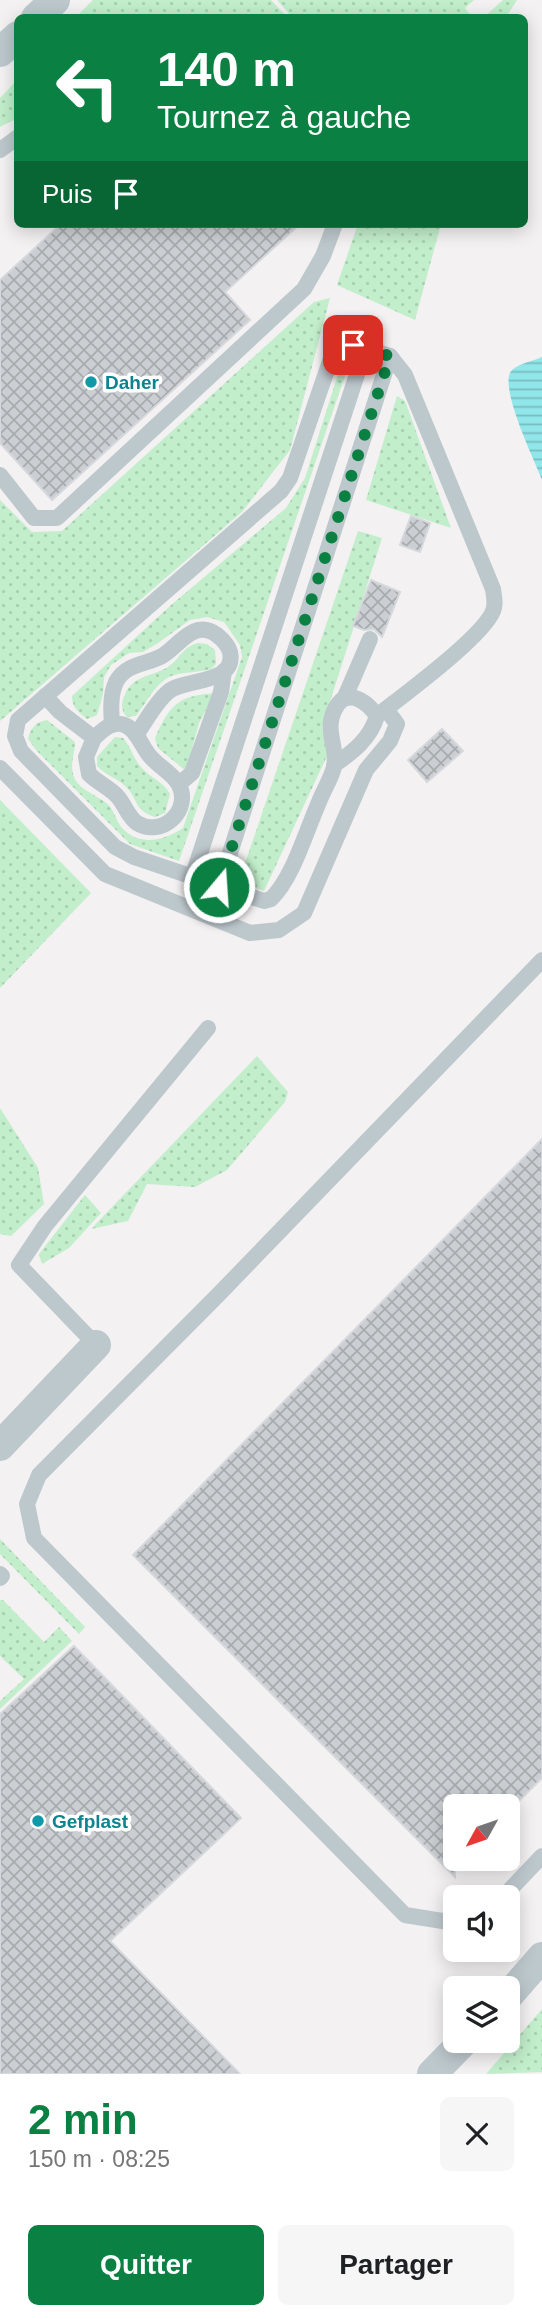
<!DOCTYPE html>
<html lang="fr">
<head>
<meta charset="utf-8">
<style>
	body { margin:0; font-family:Helvetica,sans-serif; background:#f6f6f6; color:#202124; height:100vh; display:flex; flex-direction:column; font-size:26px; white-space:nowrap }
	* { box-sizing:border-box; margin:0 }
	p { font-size:23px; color:#757577 }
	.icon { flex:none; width:38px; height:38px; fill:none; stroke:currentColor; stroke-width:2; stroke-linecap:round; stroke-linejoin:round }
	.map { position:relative; height:2074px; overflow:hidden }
	.side { display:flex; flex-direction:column; background:#fff; flex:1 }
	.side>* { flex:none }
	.top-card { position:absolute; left:14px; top:14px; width:514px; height:214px; border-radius:10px; box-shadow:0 4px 18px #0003; background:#0b8043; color:#fff; overflow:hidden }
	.needle { width:46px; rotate:230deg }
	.buttons { position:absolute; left:443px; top:1794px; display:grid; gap:14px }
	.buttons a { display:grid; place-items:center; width:77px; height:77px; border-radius:10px; background:#fff; box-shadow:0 4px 18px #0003; font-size:35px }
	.pin { position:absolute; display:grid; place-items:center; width:60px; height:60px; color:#fff; margin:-30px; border-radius:14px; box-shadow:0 4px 10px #0006 }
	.me { position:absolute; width:77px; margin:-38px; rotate:18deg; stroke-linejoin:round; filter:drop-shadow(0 0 5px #0008) }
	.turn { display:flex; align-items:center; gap:24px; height:147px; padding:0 28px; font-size:32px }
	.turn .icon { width:91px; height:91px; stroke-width:2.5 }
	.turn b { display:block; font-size:49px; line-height:60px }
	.then { display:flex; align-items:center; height:66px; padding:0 28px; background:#0003; gap:14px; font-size:26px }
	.round { display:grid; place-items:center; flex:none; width:74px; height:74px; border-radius:10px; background:#f6f6f6 }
	.head { display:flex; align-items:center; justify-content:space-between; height:119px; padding:0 28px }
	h1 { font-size:42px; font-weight:600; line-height:52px; color:#0b8043 }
	.button { display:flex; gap:14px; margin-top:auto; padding:14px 28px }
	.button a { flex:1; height:80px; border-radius:10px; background:#0b8043; color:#fff; font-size:28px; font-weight:600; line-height:80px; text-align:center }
	.button a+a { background:#f6f6f6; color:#202124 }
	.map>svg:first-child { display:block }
	.grass { fill:url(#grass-dots) }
	.water { fill:url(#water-rules) }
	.building { fill:url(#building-cross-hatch); stroke:#d5d8dc; stroke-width:2 }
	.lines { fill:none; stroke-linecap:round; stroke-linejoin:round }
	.lane { stroke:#bdc8cd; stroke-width:16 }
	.street { stroke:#bdc8cd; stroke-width:30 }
	.route { stroke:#0b8043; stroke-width:12; stroke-dasharray:0 21.6 }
	.culture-dot { fill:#0f9aa8; stroke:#fff; stroke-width:2.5 }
	.labels { text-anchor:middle; stroke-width:7; stroke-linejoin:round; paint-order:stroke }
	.culture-label { font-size:19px; font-weight:bold; fill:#0d838f; stroke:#fff; text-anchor:start }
</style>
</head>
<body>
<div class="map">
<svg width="542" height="2074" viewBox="0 0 542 2074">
	<defs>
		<pattern id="grass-dots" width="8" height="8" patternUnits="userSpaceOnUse" patternTransform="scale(1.75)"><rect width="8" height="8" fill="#c2eecb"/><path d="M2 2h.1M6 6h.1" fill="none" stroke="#a8ceb1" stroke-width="1.8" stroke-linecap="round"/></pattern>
		<pattern id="water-rules" width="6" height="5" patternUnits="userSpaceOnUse" patternTransform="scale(1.75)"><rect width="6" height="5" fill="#91e6e9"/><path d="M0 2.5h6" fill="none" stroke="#78bdc0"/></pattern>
		<pattern id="building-cross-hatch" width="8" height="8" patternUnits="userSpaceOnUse" patternTransform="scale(1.75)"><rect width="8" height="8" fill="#cbcfd3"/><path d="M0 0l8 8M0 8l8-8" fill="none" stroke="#a7abae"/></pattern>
	</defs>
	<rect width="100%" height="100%" fill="#f3f1f1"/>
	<g class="grass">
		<path d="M93,0H271L287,17L185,16L76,17Z"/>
		<path d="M277,0H474L465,8L472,17L293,18Z"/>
		<path d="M503,0H517L506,17H484Z"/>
		<path d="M17,80V118L0,127V98Z"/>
		<path d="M358,224H441L415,320L337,285Z"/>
		<path d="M330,298L290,450L242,512L0,721V500L32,532L62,531L314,302Z"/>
		<path d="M341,365L348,367L179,861L130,844L36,750L28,739C31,728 35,722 47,720L75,742C75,753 70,762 73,774C76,788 94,794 105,802C115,809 115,821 123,829C141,847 165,840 183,828L242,657L240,645L224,622L207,617L190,620L158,643L143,652L129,653L111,665L104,677L103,694L97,715L87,719C78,712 72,707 72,696L170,606L286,508L305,478Z"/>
		<path d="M397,396L405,401L451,528L366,500Z"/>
		<path d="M358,531L382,538L322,727L327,756L264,891L239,881Z"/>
		<path d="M198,643L207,644L215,650L216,664L211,669C200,672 189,672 178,674C157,678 148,701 136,716L127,717C121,710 121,705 124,697C131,675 152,677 168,667C181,658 181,648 198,643Z"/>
		<path d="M215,693L199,723L186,771L158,748L155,738C170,705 177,696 215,693Z"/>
		<path d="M115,737L123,738C131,747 133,758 141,767C150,778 163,781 170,794L165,813L155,817C133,810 139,799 125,786C117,778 105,775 97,766V757Z"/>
		<path d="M0,800L91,893L0,988Z"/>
		<path d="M257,1056L288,1092L285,1102L227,1170L195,1187L147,1184L128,1221L91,1229Z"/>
		<path d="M0,1108L38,1168L44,1204L11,1236L0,1234Z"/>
		<path d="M85,1195L101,1213L69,1248L42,1264L39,1254Z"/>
		<path d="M0,1539L85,1627L79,1634L0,1554Z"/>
		<path d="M0,1600H3L44,1642L59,1627L72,1641L0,1709V1701L24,1679L0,1656Z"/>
		<path d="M542,2009V2072L486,2074Z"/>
	</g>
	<path class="water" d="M542,357V480C535,461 497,384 512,370C518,364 533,361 542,357Z"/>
	<g class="building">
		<path d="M61,224H300L225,292L250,320L52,500L0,443V280Z"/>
		<path d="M411,516L430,523L420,552L400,545Z"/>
		<path d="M371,580L400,592L382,637L374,629L364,630L353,626Z"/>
		<path d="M442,729L463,751L427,782L408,760Z"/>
		<path d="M542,1139V1778L514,1806H455V1877L133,1555Z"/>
		<path d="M74,1646L241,1818L110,1941L240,2074H0V1714Z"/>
	</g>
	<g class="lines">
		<g class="lane">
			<path d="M0,150L18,137"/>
			<path d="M0,475L34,518H57L304,289L323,256L335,224"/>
			<path d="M45,696L60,712L94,738L86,757L89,774C98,783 110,788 118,797C125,805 128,817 137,823C159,837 188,815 181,790C177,775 158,767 149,755C141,745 135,726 121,724C110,722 102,731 94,738"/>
			<path d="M345,697L370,639"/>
			<path d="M112,725C111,710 110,695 116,682C126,663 146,665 162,656C179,646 194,618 217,635C222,639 228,645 230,652C237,685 184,678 168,692C155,703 146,721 136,735"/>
			<path d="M334,765C353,752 370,739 377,716C402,696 483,637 493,611C496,604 494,597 493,589L405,375L390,356L353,345L339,351L330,361L290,478L281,491L18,720L15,736L21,751L115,847L134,857L264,901L271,899C293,878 306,831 319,802C323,791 331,779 334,767C339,746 321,729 338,704C350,688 369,704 377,716"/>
			<path d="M0,768L105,874L250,933L279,930L304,913L366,770L390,741L397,724L386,709"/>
			<path d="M179,784L192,773L221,692L224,671"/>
			<path d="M192,878L366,347"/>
			<path d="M219,887L390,356"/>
			<path d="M96,1345L19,1265L45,1226L208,1028"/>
			<path d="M0,1574L2,1576L0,1578"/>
			<path d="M503,1897L542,1856"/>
			<path d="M455,1923L405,1915L34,1538L27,1504L39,1475L218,1295L542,960"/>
		</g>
		<g class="street">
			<path d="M36,18L55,0"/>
			<path d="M0,52L18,36"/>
			<path d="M0,1446L96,1345"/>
			<path d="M508,1996L542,1957"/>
			<path d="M432,2074L465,2040"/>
		</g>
	</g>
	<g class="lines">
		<path class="route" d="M219,887L390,356L353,345"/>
	</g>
	<g class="culture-dot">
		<circle cx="91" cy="382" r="7"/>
		<circle cx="38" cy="1821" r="7"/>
	</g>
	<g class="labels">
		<g class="culture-label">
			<text x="105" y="389">Daher</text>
			<text x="52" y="1828">Gefplast</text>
		</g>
	</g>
</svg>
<div class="buttons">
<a><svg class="needle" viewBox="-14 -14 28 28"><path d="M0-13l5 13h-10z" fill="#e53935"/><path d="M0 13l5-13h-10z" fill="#757577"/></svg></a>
<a><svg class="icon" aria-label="sound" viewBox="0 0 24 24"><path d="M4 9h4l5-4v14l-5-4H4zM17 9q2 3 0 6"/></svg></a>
<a><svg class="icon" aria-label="layers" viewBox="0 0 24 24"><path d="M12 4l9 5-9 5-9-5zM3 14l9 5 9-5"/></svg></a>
</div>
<div class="pin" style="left:353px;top:345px;background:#d93025"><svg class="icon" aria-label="arrive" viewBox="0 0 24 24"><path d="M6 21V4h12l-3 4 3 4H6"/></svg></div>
<svg class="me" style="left:219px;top:887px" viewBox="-20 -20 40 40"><circle r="17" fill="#0b8043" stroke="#fff" stroke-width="3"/><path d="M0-11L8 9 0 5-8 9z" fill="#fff"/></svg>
<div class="top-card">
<div class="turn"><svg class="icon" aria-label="left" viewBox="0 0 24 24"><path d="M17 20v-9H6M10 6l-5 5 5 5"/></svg><div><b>140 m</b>Tournez à gauche</div></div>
<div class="then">Puis<svg class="icon" aria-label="arrive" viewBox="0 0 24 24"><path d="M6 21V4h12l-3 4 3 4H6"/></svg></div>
</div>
</div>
<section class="side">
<div class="head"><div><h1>2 min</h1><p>150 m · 08:25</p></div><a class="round"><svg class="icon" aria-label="close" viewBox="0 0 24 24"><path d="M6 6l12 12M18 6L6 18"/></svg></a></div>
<div class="button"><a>Quitter</a><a>Partager</a></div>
</section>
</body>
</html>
